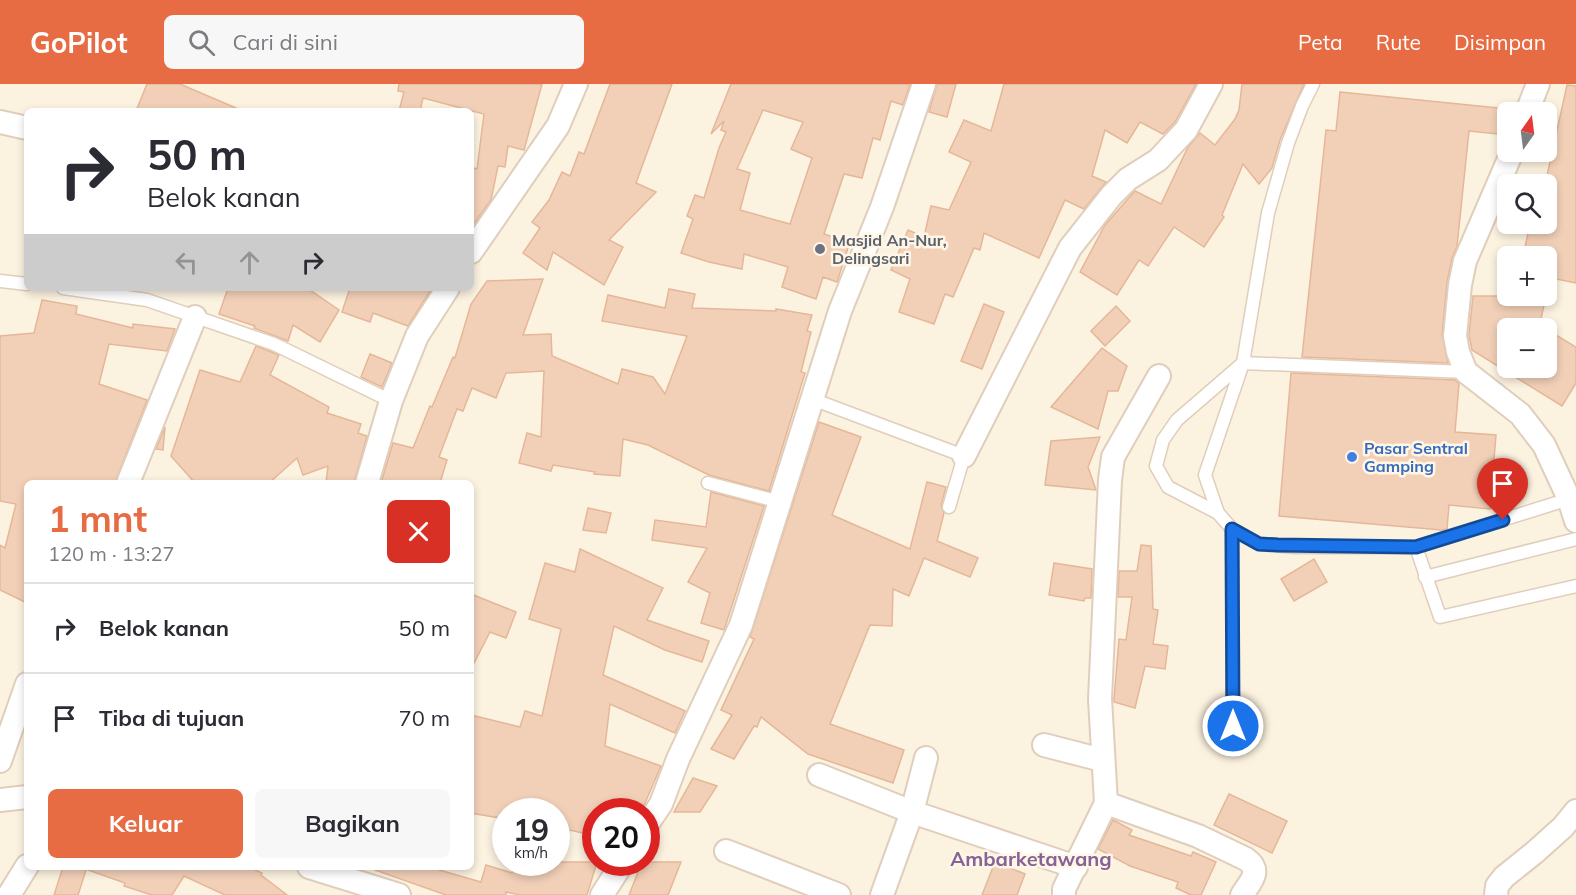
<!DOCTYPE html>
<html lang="id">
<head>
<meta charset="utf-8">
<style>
	body { margin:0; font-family:Mulish,sans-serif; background:#f7f7f7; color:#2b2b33; height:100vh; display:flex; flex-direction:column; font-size:22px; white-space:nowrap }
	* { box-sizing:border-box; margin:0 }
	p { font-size:20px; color:#7c7c81 }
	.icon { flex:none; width:33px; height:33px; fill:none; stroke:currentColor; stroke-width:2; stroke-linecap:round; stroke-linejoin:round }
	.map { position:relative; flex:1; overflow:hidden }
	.details { position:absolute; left:24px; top:396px; width:450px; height:390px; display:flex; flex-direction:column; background:#fff; border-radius:9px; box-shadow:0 3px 9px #0003 }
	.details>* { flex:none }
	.hud { position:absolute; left:24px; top:24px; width:450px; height:183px; border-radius:9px; box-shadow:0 3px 9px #0003; background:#fff; color:#2b2b33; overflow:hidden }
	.needle { width:39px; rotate:14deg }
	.tools { position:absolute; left:1497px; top:18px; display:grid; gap:12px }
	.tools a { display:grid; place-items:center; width:60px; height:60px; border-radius:9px; background:#fff; box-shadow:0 3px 9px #0003; font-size:30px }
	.speed { position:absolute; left:492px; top:714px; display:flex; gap:12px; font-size:30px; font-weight:700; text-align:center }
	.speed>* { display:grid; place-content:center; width:78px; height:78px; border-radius:50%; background:#fff; box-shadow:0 3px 9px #0003; line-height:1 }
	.speed small { font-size:15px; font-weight:400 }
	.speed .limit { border:9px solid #d22; background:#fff; color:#111 }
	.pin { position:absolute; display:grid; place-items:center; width:51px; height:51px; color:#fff; margin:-62px -26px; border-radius:50% 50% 50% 0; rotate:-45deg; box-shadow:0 0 6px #0007 }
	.pin .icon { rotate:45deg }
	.me { position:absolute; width:66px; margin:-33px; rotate:0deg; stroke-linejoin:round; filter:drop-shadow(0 0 4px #0008) }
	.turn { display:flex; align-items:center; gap:21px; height:126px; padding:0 24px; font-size:27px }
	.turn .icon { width:78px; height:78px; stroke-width:2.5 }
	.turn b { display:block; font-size:42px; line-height:51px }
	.lanes { display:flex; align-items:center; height:57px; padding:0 24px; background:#0003; justify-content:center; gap:30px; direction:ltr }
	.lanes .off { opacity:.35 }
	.round { display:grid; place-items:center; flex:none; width:63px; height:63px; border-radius:9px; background:#f7f7f7 }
	.head { display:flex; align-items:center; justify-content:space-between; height:102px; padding:0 24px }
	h1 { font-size:36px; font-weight:700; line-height:45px; color:#e86c43 }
	.button { display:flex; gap:12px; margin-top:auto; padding:12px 24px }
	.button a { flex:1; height:69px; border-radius:9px; background:#e86c43; color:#fff; font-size:24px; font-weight:700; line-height:69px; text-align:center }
	.button a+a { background:#f7f7f7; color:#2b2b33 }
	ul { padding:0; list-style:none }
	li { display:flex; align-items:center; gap:18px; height:90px; padding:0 24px; border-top:2px solid #e1e1e2 }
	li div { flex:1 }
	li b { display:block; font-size:22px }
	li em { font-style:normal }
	header { display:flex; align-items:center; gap:36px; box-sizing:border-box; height:84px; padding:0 30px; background:#e86c43; color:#fff }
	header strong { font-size:28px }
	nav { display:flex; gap:33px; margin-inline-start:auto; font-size:21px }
	.search { width:420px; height:54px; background:#f7f7f7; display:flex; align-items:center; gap:15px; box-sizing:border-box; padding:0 21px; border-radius:9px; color:#7c7c81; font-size:22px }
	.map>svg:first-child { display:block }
	.building { fill:#f2d0b8; stroke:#e5b798; stroke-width:1.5; fill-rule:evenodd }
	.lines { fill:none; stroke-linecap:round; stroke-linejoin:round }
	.lane-casing { stroke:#e0cebc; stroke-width:15 }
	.street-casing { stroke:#e0cebc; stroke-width:26 }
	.lane { stroke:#fff; stroke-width:12 }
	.street { stroke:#fff; stroke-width:22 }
	.route-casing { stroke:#114b97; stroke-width:15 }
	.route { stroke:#1a73e8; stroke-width:10 }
	.worship-dot { fill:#6b7280; stroke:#fff6e6; stroke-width:2 }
	.shop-dot { fill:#3f7fe0; stroke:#fff6e6; stroke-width:2 }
	.labels { text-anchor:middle; stroke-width:5; stroke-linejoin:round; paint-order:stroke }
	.worship-label { font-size:16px; font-weight:bold; fill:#5b616d; stroke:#fff6e6; text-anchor:start }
	.shop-label { font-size:16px; font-weight:bold; fill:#366cbe; stroke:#fff6e6; text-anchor:start }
	.quarter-label { font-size:20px; font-weight:bold; fill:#866397; stroke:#fff6e6 }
</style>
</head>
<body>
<header>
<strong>GoPilot</strong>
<div class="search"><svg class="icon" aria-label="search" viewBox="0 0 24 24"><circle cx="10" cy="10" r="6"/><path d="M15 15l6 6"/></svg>Cari di sini</div>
<nav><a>Peta</a><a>Rute</a><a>Disimpan</a></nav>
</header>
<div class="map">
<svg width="1576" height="811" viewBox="0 0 1576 811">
	<rect width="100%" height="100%" fill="#fcf2e0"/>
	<g class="building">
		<path d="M147,0H180L243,27H136Z"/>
		<path d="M399,0H542L524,66L508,62L505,83L498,82L491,116L472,142L471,83L477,85L484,30L423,14L420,27H399L404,8L398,7Z"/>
		<path d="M610,0H672L636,99L656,108L609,156L623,163L604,201L553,168L547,186L523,169L540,144L532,138L549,116L562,88L570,92L579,68L584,70Z"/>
		<path d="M731,0H910L903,21L891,17L880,56L873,54L862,94L844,90L824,150L850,158L837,198L823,193L816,215L782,203L788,183L744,170L742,185L709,178L681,169L693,135L687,132L695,111L704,114L719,64L726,48L721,46L724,37L711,50ZM763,26L803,38L791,65L812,74L790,140L740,126L750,89L737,85Z"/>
		<path d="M937,0H956L947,33L929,28Z"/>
		<path d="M1004,0H1196L1175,38L1163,50L1140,38L1127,59L1105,46L1092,92L1106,98L1084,125L1065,116L1039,174L984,149L980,166L974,164L953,213L945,210L934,240L899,228L910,195L891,186L908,146L924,153L931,122L949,126L971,78L949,68L964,36L991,47Z"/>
		<path d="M1242,0H1304L1280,56L1272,84L1259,100L1243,80L1222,131L1224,133L1204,163L1174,143L1148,182L1139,176L1117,211L1080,188L1105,141L1135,107L1161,120L1188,63L1200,49L1215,61L1235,35L1239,26Z"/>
		<path d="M1567,1L1576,2V199L1546,193V172H1523L1530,140H1546V96Z"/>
		<path d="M1340,8L1508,25V51L1469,47L1457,162L1452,174L1447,198L1442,251L1448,279L1302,273L1326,46L1336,47Z"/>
		<path d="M543,195L523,251L551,250L552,272L618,300L622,285L653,293L665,310L687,252L602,237L608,211L665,224L669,205L695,210L692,224L776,227V225L812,231L807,247L811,248L801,288L805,289L769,407L709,391L648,361L623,355L620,392L594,390L595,388L553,381L551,387L519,379L527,349L541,353L544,287L506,289L496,314L472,304L463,327L457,325L439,373L447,376L440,399H381L393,359L413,364L430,322L432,323L453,273L455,274L471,220L487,197Z"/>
		<path d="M228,204H307L339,226L320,258L293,241L288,257L254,244L255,242L219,230Z"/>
		<path d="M350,204H432L408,242L373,229L370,238L342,228Z"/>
		<path d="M1473,212H1546L1539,244H1508V284H1546V245L1576,263V299L1562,322L1472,266L1469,251Z"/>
		<path d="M42,216L77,222L76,230L133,244V240L175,245L167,267L109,260L99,300L147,316L115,399H27V519L0,506V461L5,464L16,420L0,417V252L34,249Z"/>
		<path d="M984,220L1004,228L982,285L961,277Z"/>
		<path d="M1116,222L1130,237L1105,262L1091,247Z"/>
		<path d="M256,262L279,271L270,291L329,323L327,329L361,340L358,349L367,352L354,399H326L328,382L303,391L297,374L269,399H195L171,372L200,286L240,298Z"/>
		<path d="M1102,264L1127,282L1118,307H1108L1098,345L1051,323Z"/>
		<path d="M370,270L392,279L382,303L361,293Z"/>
		<path d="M1291,289L1455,296L1459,300L1455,348L1496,351L1490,425L1449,421L1447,445L1442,446L1279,432Z"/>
		<path d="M819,338L861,353L832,431L910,465L927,398L946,403L941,421L944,429L937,457L978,474L970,493L924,474L909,512L893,505L892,542L870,541L830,640L904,666L893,699L808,670L761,633L757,643L754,642L734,675L711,665L732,631L721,626L754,555L750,553Z"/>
		<path d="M165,343L163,366L156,365Z"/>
		<path d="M1100,353L1088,383L1096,406L1045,401L1051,357Z"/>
		<path d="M711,408L764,422L724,546L701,539L710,509L688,498L707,464L652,456L655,436L706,443Z"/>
		<path d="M588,424L611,429L606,449L583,446Z"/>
		<path d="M1141,461L1151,462L1153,525L1158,526L1153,560L1168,562L1165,585L1145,582L1135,624L1114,618V615L1119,555L1126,556L1132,513H1118L1119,487H1137Z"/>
		<path d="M580,465L663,504L647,536L709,557L702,578L665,566L614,542L603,591L685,627L675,649L610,620L605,662L661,682L645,719L640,728H596V752L556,743V728H506V735L471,729V631L520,643L525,627L542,632L561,545L529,535L545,479L575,488Z"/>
		<path d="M1314,475L1327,498L1294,517L1281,495Z"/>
		<path d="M1054,479L1092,485L1091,514H1085L1084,517L1049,511Z"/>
		<path d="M471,510L516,528L506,554L490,548L471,585Z"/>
		<path d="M693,694L717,702L700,728H674Z"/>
		<path d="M1229,710L1287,737L1272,769L1214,741Z"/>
		<path d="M1113,736L1132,746L1129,751L1191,772L1193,768L1216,778L1201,811H1191L1176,804L1178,798L1130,782L1098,765Z"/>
		<path d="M514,778H597L587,811H520L506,808V811H446L375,786V783H429L481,798L486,781L512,789Z"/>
		<path d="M642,778H681L668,811H629Z"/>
		<path d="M995,778L1025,790L1017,811H982Z"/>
		<path d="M63,783H87L78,811H54Z"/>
		<path d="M88,783H249L262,789L261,791L287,811H225L184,792L172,811H152L124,802L125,799L88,786Z"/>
	</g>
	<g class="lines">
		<g class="lane-casing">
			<g id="lane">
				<path d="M1313,0L1302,22L1288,59L1268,129L1243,279L1205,391L1218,429L1232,445L1259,460L1296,463H1416L1569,415"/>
				<path d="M0,197L27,200"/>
				<path d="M63,204L147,216L274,260L391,317"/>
				<path d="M812,315L964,372L949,423"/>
				<path d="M708,399L780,418"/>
				<path d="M1218,429L1168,403L1156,382L1163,356L1177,336L1243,279L1466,288"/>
				<path d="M1232,445L1233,664"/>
				<path d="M1416,463L1440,533L1576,502"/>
				<path d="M1425,493L1576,455"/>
			</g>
		</g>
		<g class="street-casing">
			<g id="street">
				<path d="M1527,28L1538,0"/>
				<path d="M0,38L27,44"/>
				<path d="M1512,68L1465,177L1460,201L1455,252L1458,268L1466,288L1520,330L1544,361L1569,415L1576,437"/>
				<path d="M471,168L558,42L576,0"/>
				<path d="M964,372L1070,164L1111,112L1128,95L1158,76L1186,46L1211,0"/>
				<path d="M128,399L195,233"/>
				<path d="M367,399L391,317L417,252L448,204"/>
				<path d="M1044,661L1102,676"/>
				<path d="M0,677L27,600"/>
				<path d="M819,691L912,728L1076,783"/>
				<path d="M0,716L27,713"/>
				<path d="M1106,719L1198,752L1246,775C1263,787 1250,798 1242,811"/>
				<path d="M646,742L661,720L678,675L741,541L840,227L882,123L924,0"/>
				<path d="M726,767L839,811"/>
				<path d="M309,783L399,811"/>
				<path d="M9,811L27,782"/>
				<path d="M602,811L623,778"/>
				<path d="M882,811L912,728L926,674"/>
				<path d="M1064,811V805L1106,719L1100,615L1110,396L1113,373L1159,292"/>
				<path d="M1496,811L1497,802L1504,793L1534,769L1563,743L1576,727"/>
			</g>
		</g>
		<use href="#lane" class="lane"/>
		<use href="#street" class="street"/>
	</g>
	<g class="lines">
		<g class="route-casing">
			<path id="route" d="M1233,642L1232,445L1259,460L1278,461L1416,463L1503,436"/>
		</g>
		<use href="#route" class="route"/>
	</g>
	<circle class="worship-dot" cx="820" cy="165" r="6"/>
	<circle class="shop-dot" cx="1352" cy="373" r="6"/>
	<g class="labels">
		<g class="worship-label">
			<text x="832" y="162">Masjid An-Nur,<tspan x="832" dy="18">Delingsari</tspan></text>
		</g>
		<g class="shop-label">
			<text x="1364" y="370">Pasar Sentral<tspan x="1364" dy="18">Gamping</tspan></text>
		</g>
		<g class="quarter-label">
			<text x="1031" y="782">Ambarketawang</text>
		</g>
	</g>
</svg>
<div class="tools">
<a><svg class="needle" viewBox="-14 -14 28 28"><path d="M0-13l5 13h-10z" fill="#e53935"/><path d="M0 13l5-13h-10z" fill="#7c7c81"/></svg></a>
<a><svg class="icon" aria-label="search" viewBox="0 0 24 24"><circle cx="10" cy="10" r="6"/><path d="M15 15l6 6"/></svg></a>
<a>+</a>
<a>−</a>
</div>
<div class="speed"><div>19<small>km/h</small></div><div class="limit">20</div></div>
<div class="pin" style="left:1503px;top:436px;background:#d93025"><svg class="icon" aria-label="arrive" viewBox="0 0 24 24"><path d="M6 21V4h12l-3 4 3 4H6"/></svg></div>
<svg class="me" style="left:1233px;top:642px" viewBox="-20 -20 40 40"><circle r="17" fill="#1a73e8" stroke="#fff" stroke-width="3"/><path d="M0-11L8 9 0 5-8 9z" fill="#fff"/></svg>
<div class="hud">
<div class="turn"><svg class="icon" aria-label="right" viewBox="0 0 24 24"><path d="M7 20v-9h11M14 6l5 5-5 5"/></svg><div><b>50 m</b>Belok kanan</div></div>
<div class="lanes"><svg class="icon off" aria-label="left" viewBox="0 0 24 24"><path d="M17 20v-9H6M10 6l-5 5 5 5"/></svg><svg class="icon off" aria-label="ahead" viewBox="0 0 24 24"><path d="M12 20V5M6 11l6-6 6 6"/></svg><svg class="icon" aria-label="right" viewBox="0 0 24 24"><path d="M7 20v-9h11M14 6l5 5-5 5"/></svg></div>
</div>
<section class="details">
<div class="head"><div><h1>1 mnt</h1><p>120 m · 13:27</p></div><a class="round" style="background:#d93025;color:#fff"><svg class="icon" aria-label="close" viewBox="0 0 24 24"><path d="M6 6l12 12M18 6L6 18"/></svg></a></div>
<ul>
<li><svg class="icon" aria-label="right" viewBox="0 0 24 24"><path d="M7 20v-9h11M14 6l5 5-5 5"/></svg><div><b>Belok kanan</b></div><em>50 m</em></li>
<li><svg class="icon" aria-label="arrive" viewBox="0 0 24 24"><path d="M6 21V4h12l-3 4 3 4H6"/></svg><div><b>Tiba di tujuan</b></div><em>70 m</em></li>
</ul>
<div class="button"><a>Keluar</a><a>Bagikan</a></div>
</section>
</div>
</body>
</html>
